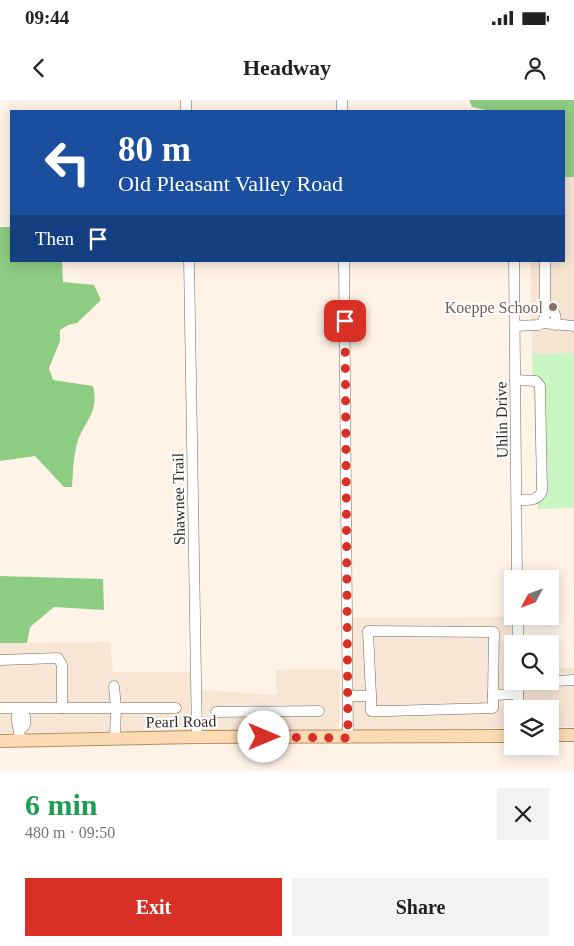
<!DOCTYPE html>
<html lang="en">
<head>
<meta charset="utf-8">
<style>
	body { margin:0; font-family:"Times New Roman",serif; background:#f2f2f2; color:#222; height:100vh; display:flex; flex-direction:column; font-size:19px; white-space:nowrap }
	* { box-sizing:border-box; margin:0 }
	p { font-size:16px; color:#767676 }
	.icon { flex:none; width:28px; height:28px; fill:none; stroke:currentColor; stroke-width:2; stroke-linecap:round; stroke-linejoin:round }
	.map { position:relative; height:671px; overflow:hidden }
	.side { display:flex; flex-direction:column; background:#fff; flex:1 }
	.side>* { flex:none }
	.banner { position:absolute; left:10px; top:10px; width:555px; height:152px; border-radius:0px; box-shadow:0 2px 12px #0003; background:#1a4fa0; color:#fff; overflow:hidden }
	.needle { width:32px; rotate:229deg }
	.tools { position:absolute; left:504px; top:470px; display:grid; gap:10px }
	.tools a { display:grid; place-items:center; width:55px; height:55px; border-radius:0px; background:#fff; box-shadow:0 2px 12px #0003; font-size:25px }
	.pin { position:absolute; display:grid; place-items:center; width:42px; height:42px; color:#fff; margin:-21px; border-radius:10px; box-shadow:0 2px 8px #0006 }
	.me { position:absolute; width:55px; margin:-28px; rotate:90deg; stroke-linejoin:round; filter:drop-shadow(0 0 4px #0008) }
	.turn { display:flex; align-items:center; gap:18px; height:105px; padding:0 25px; font-size:22px }
	.turn .icon { width:65px; height:65px; stroke-width:2.5 }
	.turn b { display:block; font-size:35px; line-height:42px }
	.then { display:flex; align-items:center; height:48px; padding:0 25px; background:#0003; gap:10px; font-size:19px }
	.round { display:grid; place-items:center; flex:none; width:52px; height:52px; border-radius:0px; background:#f2f2f2 }
	.head { display:flex; align-items:center; justify-content:space-between; height:85px; padding:0 25px }
	h1 { font-size:30px; font-weight:700; line-height:38px; color:#1e9e55 }
	.primary-button { display:flex; gap:10px; margin-top:auto; padding:10px 25px }
	.primary-button a { flex:1; height:58px; border-radius:0px; background:#d93025; color:#fff; font-size:20px; font-weight:700; line-height:58px; text-align:center }
	.primary-button a+a { background:#f2f2f2; color:#222 }
	.status { display:flex; justify-content:space-between; align-items:center; height:35px; padding:0 25px; background:#fff; direction:ltr }
	.status svg { height:14px; fill:currentColor }
	header { display:flex; justify-content:space-between; align-items:center; height:65px; padding:0 25px; background:#fff; font-size:22px; font-weight:700 }
	.map>svg:first-child { display:block }
	.built { fill:#f8e6d5 }
	.education { fill:#f6e4d3 }
	.green { fill:#c9f5c1 }
	.forest { fill:#8dcc83 }
	.lines { fill:none; stroke-linecap:round; stroke-linejoin:round }
	.minor-casing { stroke:#736960; stroke-width:11 }
	.major-casing { stroke:#b38e62; stroke-width:14 }
	.minor { stroke:#fff; stroke-width:10 }
	.major { stroke:#fcdbb4; stroke-width:12 }
	.route { stroke:#d93025; stroke-width:9; stroke-dasharray:0 16.2 }
	.education-dot { fill:#8d6e63; stroke:#fff; stroke-width:2 }
	.labels { text-anchor:middle; stroke-width:4; stroke-linejoin:round; paint-order:stroke }
	.education-label { font-size:16px; fill:#785e54; stroke:#fff; text-anchor:end }
	.street-label { font-size:16px; fill:#302b27; stroke:#fff }
</style>
</head>
<body>
<div class="status"><b>09:44</b><svg viewBox="0 0 49 12"><path d="M0 12V9h3v3zM5 12V6h3v6zM10 12V3h3v9zM15 12V0h3v12zM26 1h20v11H26zM47 4h2v5h-2z"/></svg></div>
<header><svg class="icon" aria-label="back" viewBox="0 0 24 24"><path d="M15 5l-7 7 7 7"/></svg>Headway<svg class="icon" aria-label="person" viewBox="0 0 24 24"><circle cx="12" cy="8" r="4"/><path d="M4 21q1-7 8-7t8 7"/></svg></header>
<div class="map">
<svg width="574" height="671" viewBox="0 0 574 671">
	<rect width="100%" height="100%" fill="#fff3e7"/>
	<g class="built">
		<path d="M511,517L512,581H550V567L574,568V627H550V609H512V626L504,629L358,631L353,627L343,518Z"/>
		<path d="M110,542L113,572H193L194,615L189,631L0,633V543Z"/>
		<path d="M341,569L339,627L334,630L206,631L204,629L201,590L277,595L275,570Z"/>
	</g>
	<path class="education" d="M564,77H574V253L532,254L530,161H564Z"/>
	<path class="green" d="M574,253V408L538,409L532,254Z"/>
	<g class="forest">
		<path d="M469,0H574V77H564V11H491L472,7Z"/>
		<path d="M0,127H11V161H65L62,162L63,182L94,185L101,200L77,223L68,225L60,230V241L49,268L53,280L93,286C100,316 81,322 76,348C73,361 73,375 72,387H64L35,356L0,361Z"/>
		<path d="M0,476L103,479L104,510L54,507L30,527L27,543H0Z"/>
	</g>
	<g class="lines">
		<g class="minor-casing">
			<g id="minor">
				<path d="M186,0V11"/>
				<path d="M342,0V11"/>
				<path d="M189,161L197,637"/>
				<path d="M344,161L348,638"/>
				<path d="M514,161L517,479"/>
				<path d="M545,207C555,209 557,216 555,225"/>
				<path d="M543,223L574,226"/>
				<path d="M515,226L538,225L543,223L545,215V161"/>
				<path d="M515,280L536,281L540,286L542,391C538,402 526,400 517,400"/>
				<path d="M518,516V544"/>
				<path d="M0,560L58,558L62,565V608"/>
				<path d="M518,583L574,580"/>
				<path d="M114,586L116,608L115,638"/>
				<path d="M518,587V609"/>
				<path d="M348,596H371L368,531L494,532L493,595L518,594"/>
				<path d="M371,596V611H388L493,608V595"/>
				<path d="M0,608H176"/>
				<path d="M216,612L319,611"/>
				<path d="M263,612L264,637"/>
				<path d="M20,640C20,631 16,625 17,615L21,611L25,616V625L20,630"/>
			</g>
		</g>
		<g class="major-casing">
			<g id="major">
				<path d="M550,635H574"/>
				<path d="M0,641L197,637L512,636"/>
			</g>
		</g>
		<use href="#minor" class="minor"/>
		<use href="#major" class="major"/>
	</g>
	<g class="lines">
		<path class="route" d="M264,637L348,638L345,221"/>
	</g>
	<circle class="education-dot" cx="553" cy="207" r="5"/>
	<g class="labels">
		<g class="education-label">
			<text x="543" y="213">Koeppe School</text>
		</g>
		<g class="street-label">
			<text transform="translate(501 320) rotate(-91)" y="6">Uhlin Drive</text>
			<text transform="translate(178 399) rotate(-91)" y="6">Shawnee Trail</text>
			<text transform="translate(181 621) rotate(-1)" y="6">Pearl Road</text>
		</g>
	</g>
</svg>
<div class="tools">
<a><svg class="needle" viewBox="-14 -14 28 28"><path d="M0-13l5 13h-10z" fill="#e53935"/><path d="M0 13l5-13h-10z" fill="#767676"/></svg></a>
<a><svg class="icon" aria-label="search" viewBox="0 0 24 24"><circle cx="10" cy="10" r="6"/><path d="M15 15l6 6"/></svg></a>
<a><svg class="icon" aria-label="layers" viewBox="0 0 24 24"><path d="M12 4l9 5-9 5-9-5zM3 14l9 5 9-5"/></svg></a>
</div>
<div class="pin" style="left:345px;top:221px;background:#d93025"><svg class="icon" aria-label="arrive" viewBox="0 0 24 24"><path d="M6 21V4h12l-3 4 3 4H6"/></svg></div>
<svg class="me" style="left:264px;top:637px" viewBox="-20 -20 40 40"><circle r="19" fill="#fff"/><path d="M0-13L10 11 0 6-10 11z" fill="#d93025"/></svg>
<div class="banner">
<div class="turn"><svg class="icon" aria-label="left" viewBox="0 0 24 24"><path d="M17 20v-9H6M10 6l-5 5 5 5"/></svg><div><b>80 m</b>Old Pleasant Valley Road</div></div>
<div class="then">Then<svg class="icon" aria-label="arrive" viewBox="0 0 24 24"><path d="M6 21V4h12l-3 4 3 4H6"/></svg></div>
</div>
</div>
<section class="side">
<div class="head"><div><h1>6 min</h1><p>480 m · 09:50</p></div><a class="round"><svg class="icon" aria-label="close" viewBox="0 0 24 24"><path d="M6 6l12 12M18 6L6 18"/></svg></a></div>
<div class="primary-button"><a>Exit</a><a>Share</a></div>
</section>
</body>
</html>
